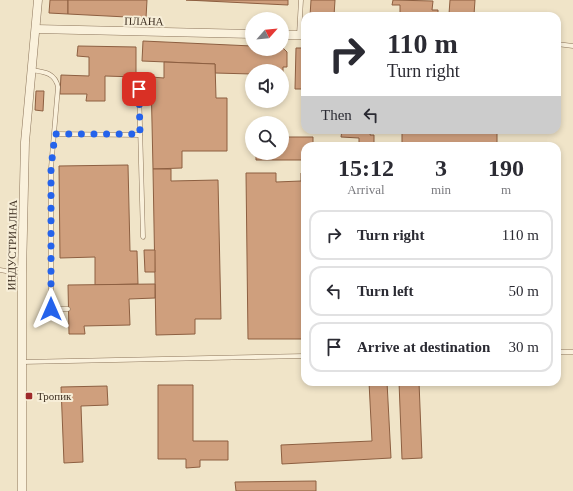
<!DOCTYPE html>
<html lang="en">
<head>
<meta charset="utf-8">
<style>
	body { margin:0; font-family:"Times New Roman",serif; background:#f2f2f3; color:#2b2b33; height:100vh; display:flex; flex-direction:column; font-size:15px; white-space:nowrap }
	* { box-sizing:border-box; margin:0 }
	p { font-size:13px; color:#7c7c81 }
	.icon { flex:none; width:22px; height:22px; fill:none; stroke:currentColor; stroke-width:2; stroke-linecap:round; stroke-linejoin:round }
	.map { position:relative; flex:1; overflow:hidden }
	.side { position:absolute; left:301px; top:142px; width:260px; height:244px; display:flex; flex-direction:column; background:#fff; border-radius:12px; box-shadow:0 2px 6px #0003 }
	.side>* { flex:none }
	.top-card { position:absolute; left:301px; top:12px; width:260px; height:122px; border-radius:12px; box-shadow:0 2px 6px #0003; background:#fff; color:#2b2b33; overflow:hidden }
	.needle { width:26px; rotate:63deg }
	.fabs { position:absolute; left:245px; top:12px; display:grid; gap:8px }
	.fabs a { display:grid; place-items:center; width:44px; height:44px; border-radius:50%; background:#fff; box-shadow:0 2px 6px #0003; font-size:20px }
	.pin { position:absolute; display:grid; place-items:center; width:34px; height:34px; color:#fff; margin:-17px; border-radius:8px; box-shadow:0 2px 6px #0006 }
	.me { position:absolute; width:44px; margin:-22px; rotate:0deg; stroke-linejoin:round; filter:drop-shadow(0 0 3px #0008) }
	.turn { display:flex; align-items:center; gap:14px; height:84px; padding:0 20px; font-size:18px }
	.turn .icon { width:52px; height:52px; stroke-width:2.5 }
	.turn b { display:block; font-size:28px; line-height:34px }
	.then { display:flex; align-items:center; height:38px; padding:0 20px; background:#0003; gap:8px; font-size:15px }
	.eta { display:flex; justify-content:space-evenly; align-items:center; height:68px; text-align:center }
	.eta b { font-size:24px; font-weight:600; line-height:28px }
	ul { padding:0; list-style:none }
	li { display:flex; align-items:center; gap:12px; height:50px; margin:0 8px 6px; padding:0 12px; border:2px solid #e1e1e2; border-radius:12px }
	li div { flex:1 }
	li b { display:block; font-size:15px }
	li em { font-style:normal }
	.map>svg:first-child { display:block }
	.building { fill:#cf9f7d; stroke:#8d5f41 }
	.lines { fill:none; stroke-linecap:round; stroke-linejoin:round }
	.lane-casing { stroke:#8d765c; stroke-width:5 }
	.street-casing { stroke:#8d765c; stroke-width:9 }
	.lane { stroke:#faf1dc; stroke-width:4 }
	.street { stroke:#faf1dc; stroke-width:8 }
	.route { stroke:#2563eb; stroke-width:7; stroke-dasharray:0 12.6 }
	.poi-dot { fill:#9e2a2b; stroke:#f7eed8; stroke-width:1.5 }
	.labels { text-anchor:middle; stroke-width:4; stroke-linejoin:round; paint-order:stroke }
	.street-label { font-size:11px; fill:#3d2e20; stroke:#f7eed8 }
	.poi-label { font-size:11px; fill:#3d2e20; stroke:#f7eed8; text-anchor:start }
</style>
</head>
<body>
<div class="map">
<svg width="573" height="491" viewBox="0 0 573 491">
	<rect width="100%" height="100%" fill="#f0e4c8"/>
	<g class="building">
		<path d="M50,0H68V14L49,13Z"/>
		<path d="M68,0H147L146,18L68,14Z"/>
		<path d="M186,0H288V5Z"/>
		<path d="M311,0H335L334,16H310Z"/>
		<path d="M393,0L433,1L432,10H438V16H400V5H392Z"/>
		<path d="M450,0H475L474,15L449,14Z"/>
		<path d="M143,41L252,46V49H282V47L287,52V67H283V74L282,71H252V74L215,73V64L142,61Z"/>
		<path d="M78,46L136,47V77L105,76V101H86L87,94H60L61,75L89,76V57L77,56Z"/>
		<path d="M296,48H305V89H295Z"/>
		<path d="M164,62L215,64L216,98H227V151H182V168L153,169L151,77L164,78Z"/>
		<path d="M36,91H44L43,111L35,110Z"/>
		<path d="M342,130H371L370,135H374V146H359V138L341,137Z"/>
		<rect x="402" y="130" width="95" height="16"/>
		<path d="M282,137H313V146H305V160H256V153H282Z"/>
		<path d="M128,165L130,251H137L138,284L95,285V257L60,258L59,166Z"/>
		<path d="M153,169H171V181L218,180L221,319H195V334L156,335Z"/>
		<path d="M246,173H276V182L301,181V173H305V339H248Z"/>
		<path d="M144,250H155V272H145Z"/>
		<path d="M155,284V298L129,299L130,325L84,326L85,334H69L68,285Z"/>
		<path d="M369,382H387L391,458L282,464L281,445L372,441Z"/>
		<path d="M399,382H419L422,458L402,459Z"/>
		<path d="M158,385H193V441H228V460H200V467L186,468V459H158Z"/>
		<path d="M107,386L108,405L81,406L83,462L64,463L61,387Z"/>
		<path d="M316,481V491H236L235,482Z"/>
	</g>
	<g class="lines">
		<g class="lane-casing">
			<g id="lane">
				<path d="M299,35L301,0"/>
				<path d="M557,44L573,46"/>
				<path d="M32,70C45,72 55,73 58,87L51,168V309H68"/>
				<path d="M139,89L143,237"/>
				<path d="M55,134L140,135"/>
				<path d="M0,270L22,274"/>
				<path d="M557,352H573"/>
				<path d="M22,362L305,356"/>
			</g>
		</g>
		<g class="street-casing">
			<g id="street">
				<path d="M36,29L252,34"/>
				<path d="M282,35H305"/>
				<path d="M22,491V274L25,142L38,0"/>
			</g>
		</g>
		<use href="#lane" class="lane"/>
		<use href="#street" class="street"/>
	</g>
	<g class="lines">
		<path class="route" d="M51,309V168L55,134H140L139,89"/>
	</g>
	<rect class="poi-dot" x="25" y="392" width="8" height="8" rx="2"/>
	<g class="labels">
		<g class="street-label">
			<text transform="translate(144 21) rotate(1)" y="4">ПЛАНА</text>
			<text transform="translate(12 245) rotate(-89)" y="4">ИНДУСТРИАЛНА</text>
		</g>
		<g class="poi-label">
			<text x="37" y="400">Тропик</text>
		</g>
	</g>
</svg>
<div class="fabs">
<a><svg class="needle" viewBox="-14 -14 28 28"><path d="M0-13l5 13h-10z" fill="#e53935"/><path d="M0 13l5-13h-10z" fill="#7c7c81"/></svg></a>
<a><svg class="icon" aria-label="sound" viewBox="0 0 24 24"><path d="M4 9h4l5-4v14l-5-4H4zM17 9q2 3 0 6"/></svg></a>
<a><svg class="icon" aria-label="search" viewBox="0 0 24 24"><circle cx="10" cy="10" r="6"/><path d="M15 15l6 6"/></svg></a>
</div>
<div class="pin" style="left:139px;top:89px;background:#d93025"><svg class="icon" aria-label="arrive" viewBox="0 0 24 24"><path d="M6 21V4h12l-3 4 3 4H6"/></svg></div>
<svg class="me" style="left:51px;top:309px" viewBox="-20 -20 40 40"><path d="M0-17L14 15 0 8-14 15z" fill="#2563eb" stroke="#fff" stroke-width="4"/></svg>
<div class="top-card">
<div class="turn"><svg class="icon" aria-label="right" viewBox="0 0 24 24"><path d="M7 20v-9h11M14 6l5 5-5 5"/></svg><div><b>110 m</b>Turn right</div></div>
<div class="then">Then<svg class="icon" aria-label="left" viewBox="0 0 24 24"><path d="M17 20v-9H6M10 6l-5 5 5 5"/></svg></div>
</div>
<section class="side">
<div class="eta">
<div><b>15:12</b><p>Arrival</p></div>
<div><b>3</b><p>min</p></div>
<div><b>190</b><p>m</p></div>
</div>
<ul>
<li><svg class="icon" aria-label="right" viewBox="0 0 24 24"><path d="M7 20v-9h11M14 6l5 5-5 5"/></svg><div><b>Turn right</b></div><em>110 m</em></li>
<li><svg class="icon" aria-label="left" viewBox="0 0 24 24"><path d="M17 20v-9H6M10 6l-5 5 5 5"/></svg><div><b>Turn left</b></div><em>50 m</em></li>
<li><svg class="icon" aria-label="arrive" viewBox="0 0 24 24"><path d="M6 21V4h12l-3 4 3 4H6"/></svg><div><b>Arrive at destination</b></div><em>30 m</em></li>
</ul>
</section>
</div>
</body>
</html>
